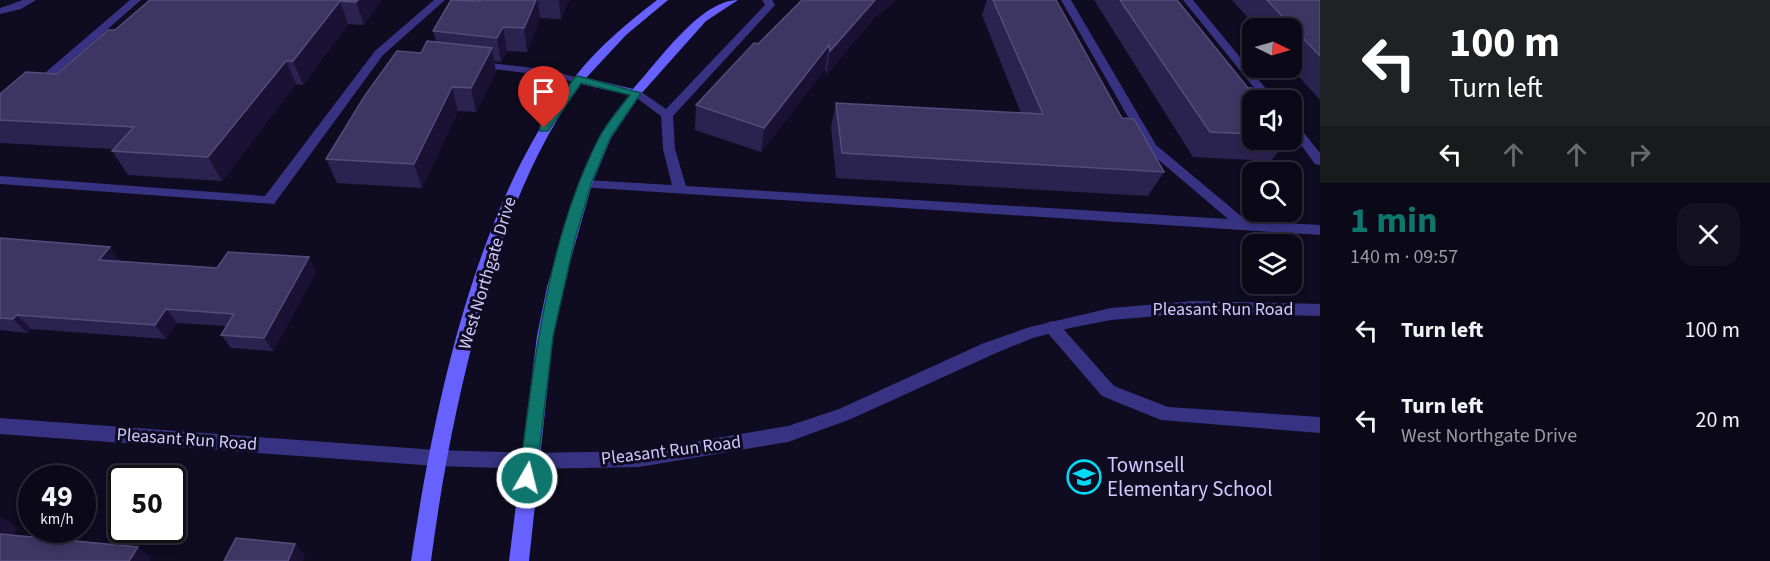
<!DOCTYPE html>
<html lang="en">
<head>
<meta charset="utf-8">
<style>
	body { margin:0; font-family:"Source Sans 3",sans-serif; background:#141121; color:#f1f3f6; height:100vh; display:flex; flex-direction:column; font-size:22px; white-space:nowrap }
	* { box-sizing:border-box; margin:0 }
	p { font-size:20px; color:#9a9aa2 }
	.icon { flex:none; width:33px; height:33px; fill:none; stroke:currentColor; stroke-width:2; stroke-linecap:round; stroke-linejoin:round }
	.map { position:relative; flex:1; overflow:hidden }
	.drawer { display:flex; flex-direction:column; background:#0b0818; width:450px }
	.drawer>* { flex:none }
	.banner { background:#202124; color:#fff; overflow:hidden }
	.needle { width:39px; rotate:95deg }
	.fabs { position:absolute; left:1242px; top:18px; display:grid; gap:12px }
	.fabs a { display:grid; place-items:center; width:60px; height:60px; border-radius:12px; background:#0b0818; box-shadow:0 3px 9px #0003,0 0 0 2px #2b2937; font-size:30px }
	.speed { position:absolute; left:18px; top:465px; display:flex; gap:12px; font-size:30px; font-weight:700; text-align:center }
	.speed>* { display:grid; place-content:center; width:78px; height:78px; border-radius:50%; background:#0b0818; box-shadow:0 3px 9px #0003,0 0 0 2px #2b2937; line-height:1 }
	.speed small { font-size:15px; font-weight:400 }
	.speed .limit { border:3px solid #111; border-radius:9px; background:#fff; color:#111 }
	.pin { position:absolute; display:grid; place-items:center; width:51px; height:51px; color:#fff; margin:-62px -26px; border-radius:50% 50% 50% 0; rotate:-45deg; box-shadow:0 0 6px #0007 }
	.pin .icon { rotate:45deg }
	.me { position:absolute; width:66px; margin:-33px; rotate:8deg; stroke-linejoin:round; filter:drop-shadow(0 0 4px #0008) }
	.turn { display:flex; align-items:center; gap:21px; height:126px; padding:0 30px; font-size:27px }
	.turn .icon { width:78px; height:78px; stroke-width:2.5 }
	.turn b { display:block; font-size:42px; line-height:51px }
	.lanes { display:flex; align-items:center; height:57px; padding:0 30px; background:#0003; justify-content:center; gap:30px; direction:ltr }
	.lanes .off { opacity:.35 }
	.round { display:grid; place-items:center; flex:none; width:63px; height:63px; border-radius:18px; background:#141121 }
	.summary { display:flex; align-items:center; justify-content:space-between; height:102px; padding:0 30px }
	h1 { font-size:36px; font-weight:700; line-height:45px; color:#0f766e }
	ul { padding:0; list-style:none }
	li { display:flex; align-items:center; gap:18px; height:90px; padding:0 30px }
	li div { flex:1 }
	li b { display:block; font-size:22px }
	li em { font-style:normal }
	main { display:flex; flex:1; min-height:0 }
	.map>svg:first-child { display:block }
	.lines { fill:none; stroke-linecap:round; stroke-linejoin:round }
	.service { fill:#373382; fill-rule:evenodd }
	.minor { fill:#373382; fill-rule:evenodd }
	.tertiary { fill:#373382; fill-rule:evenodd }
	.secondary { fill:#6761ff; fill-rule:evenodd }
	.wall { fill:#2b234f }
	.shaded-wall { fill:#191234 }
	.building { fill:#3d3562; stroke:#544c7b; stroke-width:1.5 }
	.route { fill:#0f766e; stroke:#0a4d48; stroke-width:1.5 }
	.labels { text-anchor:middle; stroke-width:6; stroke-linejoin:round; paint-order:stroke }
	.street-label { font-size:18px; fill:#d1caff; stroke:#0f0b20 }
	.near-poi-label { font-size:21px; fill:#d1caff; stroke:#0f0b20; text-anchor:start }
</style>
</head>
<body>
<main>
<div class="map">
<svg width="1320" height="561" viewBox="0 0 1320 561">
	<rect width="100%" height="100%" fill="#0f0b20"/>
	<g class="lines">
		<g class="service">
			<path d="M23,0H36L21,9L0,14V8Z"/>
			<path d="M130,0H141L40,88H32V84Z"/>
			<path d="M434,0H445L383,55L274,204L0,184V176L265,196L375,51Z"/>
			<path d="M762,0H772L775,5L673,116L675,149L686,186L1228,219L1147,150L1061,0H1071L1156,145L1247,221L1320,225V235L580,187L578,184L580,181L585,180L672,185L663,149L661,116L630,93L636,90L640,91L666,109L765,5Z"/>
			<path d="M1183,0H1193L1275,100H1264Z"/>
			<path d="M474,61L551,70L584,80L578,83L551,76L470,66L468,64Z"/>
			<path d="M1292,122L1296,123L1320,153V165L1315,164L1292,133Z"/>
			<path d="M1052,321L1058,323L1114,386L1168,407L1320,417V433L1161,420L1102,396L1046,331L1044,327L1046,323Z"/>
		</g>
		<path class="minor" d="M0,418L436,450L530,453L536,455L539,461L536,467L530,469L436,466L0,434Z"/>
		<path class="tertiary" d="M1194,301L1320,304V316L1194,313L1111,320L1070,328L1033,338L996,353L851,419L788,442L639,467L530,469L524,467L521,461L524,455L530,453L639,451L788,426L839,409L984,343L1030,327L1111,308Z"/>
		<path class="secondary" d="M657,0H668L626,35L586,78L633,89C658,62 700,0 738,0L706,21L640,95L611,138L592,184L563,287L553,336L529,561H509L537,336L547,287L578,184L599,138L629,95L581,84C531,152 503,231 481,311C458,394 442,476 431,561H411C435,403 475,206 574,78C597,48 627,23 657,0Z"/>
	</g>
	<g class="wall">
		<path d="M150,0H382L364,25L348,24L303,85L296,84L222,181L128,175L112,151L113,149L0,143V94L57,74L115,30Z"/>
		<path d="M480,0H569L561,19L540,18L527,52L507,51L501,62L494,61L496,72L476,112L458,111L422,188L337,183L326,159L421,53L436,42L433,31Z"/>
		<path d="M802,0H896L875,17L826,75L825,69L761,152L695,130L696,105Z"/>
		<path d="M987,0H1056L1122,118L1164,172L1148,196L836,178L831,127L836,103L1021,113L982,15Z"/>
		<path d="M1094,0H1177L1252,100V140H1288L1271,161L1193,157Z"/>
		<path d="M1232,0H1320V100L1291,68L1292,28H1257Z"/>
		<path d="M0,238L121,261V262L217,268L316,272L273,351L231,348L221,335L226,326L177,323L166,339L31,329L27,333L0,330Z"/>
	</g>
	<g class="shaded-wall">
		<path d="M358,0H382L364,25L356,2Z"/>
		<path d="M536,0H538L540,18L527,52L524,28Z"/>
		<path d="M559,0H569L561,19Z"/>
		<path d="M875,0H896L875,17L826,75L830,51Z"/>
		<path d="M340,1L348,24L303,85L293,61Z"/>
		<path d="M503,27L507,51L501,62L497,38Z"/>
		<path d="M829,45L825,69L761,152L764,128Z"/>
		<path d="M492,48L496,72L476,112L471,88Z"/>
		<path d="M286,61L296,84L222,181L208,157Z"/>
		<path d="M452,87L458,111L422,188L414,164Z"/>
		<path d="M110,247L121,261L111,274L99,260Z"/>
		<path d="M309,257L316,272L273,351L264,338Z"/>
		<path d="M166,309L177,323L166,339L155,325Z"/>
		<path d="M17,315L31,329L27,333L13,319Z"/>
		<path d="M0,516L18,528L6,545L0,541Z"/>
		<path d="M295,544L305,555L303,561H288Z"/>
		<path d="M138,547L152,558L150,561H129Z"/>
	</g>
	<g class="building">
		<path d="M150,0H358L356,2L340,1L293,61H286L208,157L112,151L134,127L0,120V94L26,72L57,74L108,30H115Z"/>
		<path d="M451,0L480,1V0H536L524,28L503,27L497,38L433,31Z"/>
		<path d="M802,0H875L830,51L829,45L764,128L696,105L754,43L758,44Z"/>
		<path d="M993,0H1056L1122,118L1134,119L1164,172L842,153L836,103L1043,114Z"/>
		<path d="M1120,0H1177L1248,88H1252L1262,100H1252V134L1210,132Z"/>
		<path d="M1267,0H1320V56Z"/>
		<path d="M427,41L492,48L471,88L452,87L414,164L326,159L364,97L397,51L421,53Z"/>
		<path d="M0,238L110,247L99,260L217,268L228,252L309,257L264,338L221,335L234,314L166,309L155,325L17,315L13,319L0,318Z"/>
		<path d="M0,534L138,547L129,561H0Z"/>
		<path d="M236,538L295,544L288,561H224Z"/>
	</g>
	<path class="route" d="M578,76L641,93L610,138L591,184L575,239L553,336L536,478L533,484L527,486L521,484L519,478C534,366 546,243 598,140C606,124 619,109 630,95L581,83L548,131H540V126L575,77Z"/>
	<defs>
		<g id="school-ring" transform="scale(1.725)"><circle r="9.5" fill="#0f0b20" stroke="#00daf5" stroke-width="1.5"/><path d="M0-5L7-2L0 1L-7-2ZM-4 1L0 2.5L4 1V4Q0 6-4 4Z" fill="#00daf5"/></g>
	</defs>
	<g fill-rule="evenodd">
		<use href="#school-ring" x="1084" y="477"/>
	</g>
	<g class="labels">
		<g class="street-label">
			<text transform="translate(487 273) rotate(-73)" y="6">West Northgate Drive</text>
			<text x="1223" y="315">Pleasant Run Road</text>
			<text transform="translate(187 439) rotate(4)" y="6">Pleasant Run Road</text>
			<text transform="translate(671 450) rotate(-7)" y="6">Pleasant Run Road</text>
		</g>
		<g class="near-poi-label">
			<text x="1107" y="472">Townsell<tspan x="1107" dy="24">Elementary School</tspan></text>
		</g>
	</g>
</svg>
<div class="fabs">
<a><svg class="needle" viewBox="-14 -14 28 28"><path d="M0-13l5 13h-10z" fill="#e53935"/><path d="M0 13l5-13h-10z" fill="#9a9aa2"/></svg></a>
<a><svg class="icon" aria-label="sound" viewBox="0 0 24 24"><path d="M4 9h4l5-4v14l-5-4H4zM17 9q2 3 0 6"/></svg></a>
<a><svg class="icon" aria-label="search" viewBox="0 0 24 24"><circle cx="10" cy="10" r="6"/><path d="M15 15l6 6"/></svg></a>
<a><svg class="icon" aria-label="layers" viewBox="0 0 24 24"><path d="M12 4l9 5-9 5-9-5zM3 14l9 5 9-5"/></svg></a>
</div>
<div class="speed"><div>49<small>km/h</small></div><div class="limit">50</div></div>
<div class="pin" style="left:544px;top:128px;background:#d93025"><svg class="icon" aria-label="arrive" viewBox="0 0 24 24"><path d="M6 21V4h12l-3 4 3 4H6"/></svg></div>
<svg class="me" style="left:527px;top:478px" viewBox="-20 -20 40 40"><circle r="17" fill="#0f766e" stroke="#fff" stroke-width="3"/><path d="M0-11L8 9 0 5-8 9z" fill="#fff"/></svg>
</div>
<section class="drawer">
<div class="banner">
<div class="turn"><svg class="icon" aria-label="left" viewBox="0 0 24 24"><path d="M17 20v-9H6M10 6l-5 5 5 5"/></svg><div><b>100 m</b>Turn left</div></div>
<div class="lanes"><svg class="icon" aria-label="left" viewBox="0 0 24 24"><path d="M17 20v-9H6M10 6l-5 5 5 5"/></svg><svg class="icon off" aria-label="ahead" viewBox="0 0 24 24"><path d="M12 20V5M6 11l6-6 6 6"/></svg><svg class="icon off" aria-label="ahead" viewBox="0 0 24 24"><path d="M12 20V5M6 11l6-6 6 6"/></svg><svg class="icon off" aria-label="right" viewBox="0 0 24 24"><path d="M7 20v-9h11M14 6l5 5-5 5"/></svg></div>
</div>
<div class="summary"><div><h1>1 min</h1><p>140 m · 09:57</p></div><a class="round"><svg class="icon" aria-label="close" viewBox="0 0 24 24"><path d="M6 6l12 12M18 6L6 18"/></svg></a></div>
<ul>
<li><svg class="icon" aria-label="left" viewBox="0 0 24 24"><path d="M17 20v-9H6M10 6l-5 5 5 5"/></svg><div><b>Turn left</b></div><em>100 m</em></li>
<li><svg class="icon" aria-label="left" viewBox="0 0 24 24"><path d="M17 20v-9H6M10 6l-5 5 5 5"/></svg><div><b>Turn left</b><p>West Northgate Drive</p></div><em>20 m</em></li>
</ul>
</section>
</main>
</body>
</html>
